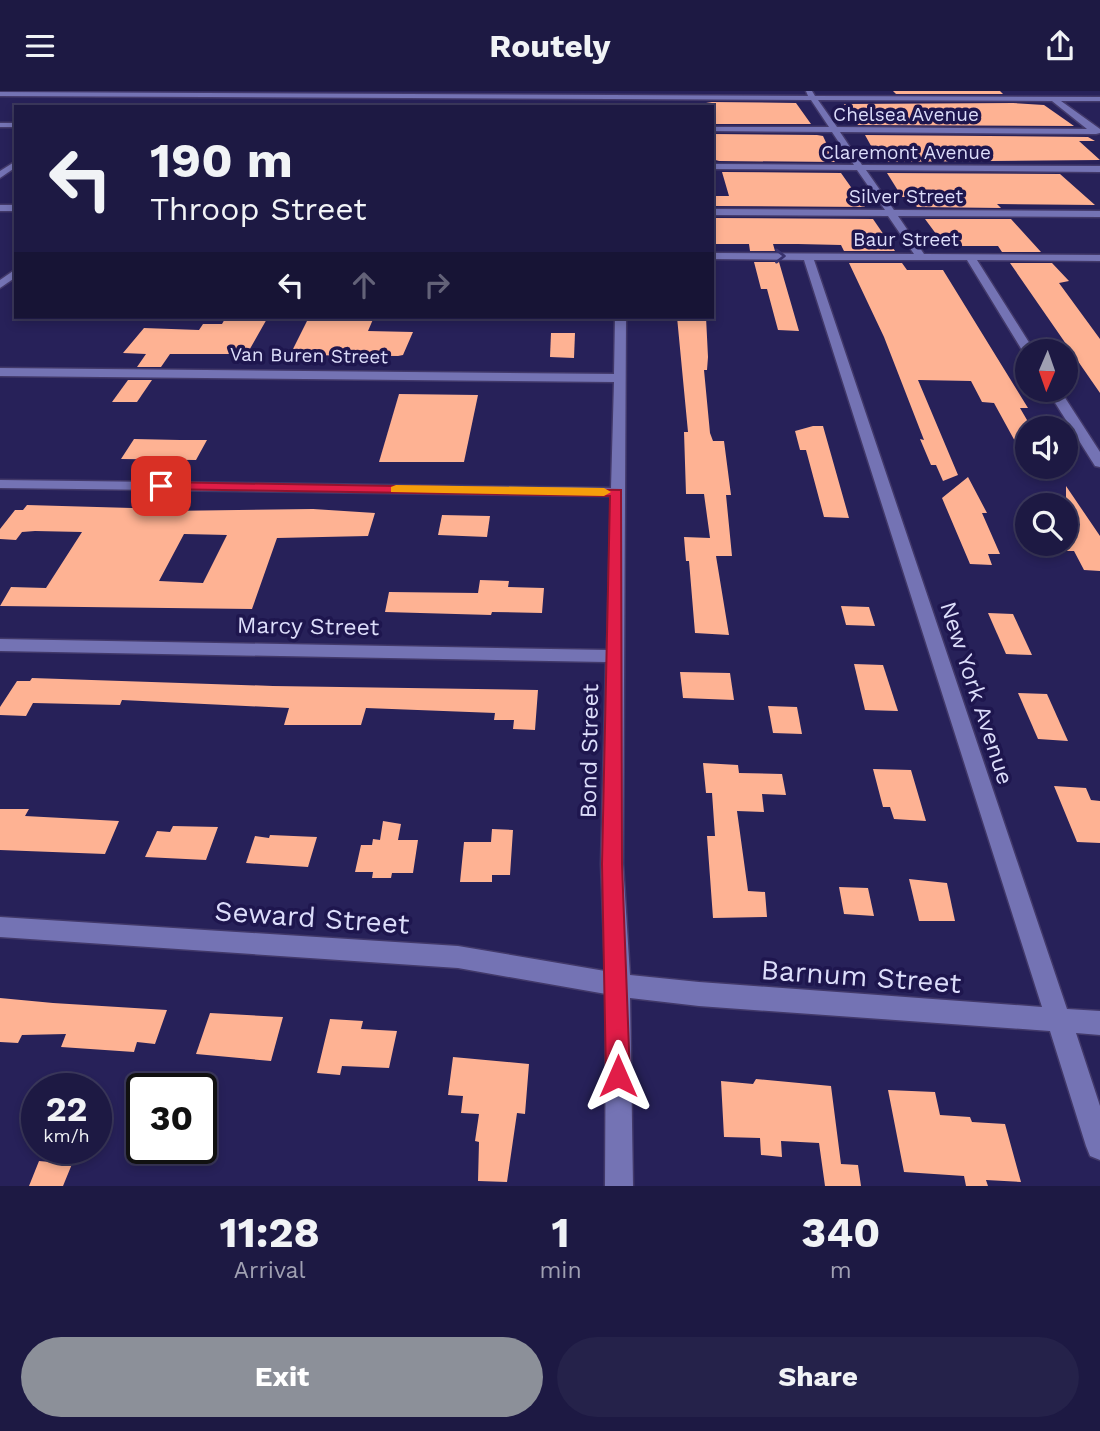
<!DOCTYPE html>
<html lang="en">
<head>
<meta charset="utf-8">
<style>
	body { margin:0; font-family:"Work Sans",sans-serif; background:#25224a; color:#f1f3f6; height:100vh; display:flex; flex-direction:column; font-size:26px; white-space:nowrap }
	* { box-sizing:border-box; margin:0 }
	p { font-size:23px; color:#a0a0b2 }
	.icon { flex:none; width:38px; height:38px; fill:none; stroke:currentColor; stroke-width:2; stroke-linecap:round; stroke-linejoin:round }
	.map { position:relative; height:1095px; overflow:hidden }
	.sheet { display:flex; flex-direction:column; background:#1d1943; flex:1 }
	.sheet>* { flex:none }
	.guide { position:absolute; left:14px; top:14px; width:700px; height:214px; border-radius:0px; box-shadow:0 4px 10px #0003,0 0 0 2px #3b385c; background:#1d1943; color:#f1f3f6; overflow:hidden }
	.needle { width:46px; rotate:182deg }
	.tools { position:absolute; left:1015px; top:248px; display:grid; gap:14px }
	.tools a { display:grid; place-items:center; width:63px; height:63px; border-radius:50%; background:#1d1943; box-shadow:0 4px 10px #0003,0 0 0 2px #3b385c; font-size:35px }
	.speed { position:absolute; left:21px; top:982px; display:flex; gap:14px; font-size:35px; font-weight:700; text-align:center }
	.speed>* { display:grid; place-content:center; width:91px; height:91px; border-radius:50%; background:#1d1943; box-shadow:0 4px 10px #0003,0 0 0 2px #3b385c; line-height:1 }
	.speed small { font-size:18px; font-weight:400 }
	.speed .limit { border:4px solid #111; border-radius:10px; background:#fff; color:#111 }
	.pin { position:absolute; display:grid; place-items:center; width:60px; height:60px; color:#fff; margin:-30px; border-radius:14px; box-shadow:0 4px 10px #0006 }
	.me { position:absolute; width:77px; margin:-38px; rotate:0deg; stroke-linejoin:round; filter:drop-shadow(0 0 5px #0008) }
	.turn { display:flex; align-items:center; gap:24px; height:147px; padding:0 21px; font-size:32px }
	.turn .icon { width:91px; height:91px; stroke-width:2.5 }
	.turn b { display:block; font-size:49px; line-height:60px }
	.lanes { display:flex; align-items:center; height:66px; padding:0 21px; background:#0003; justify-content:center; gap:35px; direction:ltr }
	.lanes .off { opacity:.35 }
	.eta { display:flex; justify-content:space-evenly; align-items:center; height:119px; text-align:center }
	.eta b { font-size:42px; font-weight:700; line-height:49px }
	.button { display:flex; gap:14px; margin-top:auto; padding:14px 21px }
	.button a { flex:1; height:80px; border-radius:42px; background:#8c9099; color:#fff; font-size:28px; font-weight:700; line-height:80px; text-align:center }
	.button a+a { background:#25224a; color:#f1f3f6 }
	header { display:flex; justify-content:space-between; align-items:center; height:91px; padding:0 21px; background:#1d1943; font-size:32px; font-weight:700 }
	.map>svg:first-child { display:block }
	.building { fill:#feb293; fill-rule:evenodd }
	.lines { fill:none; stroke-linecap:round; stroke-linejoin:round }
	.minor-casing { stroke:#42396a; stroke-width:3 }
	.minor { fill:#7473b4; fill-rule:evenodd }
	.oneway { stroke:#38326d }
	.route { fill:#e11d48; stroke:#92132f; stroke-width:2 }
	.slow { fill:#f59e0b }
	.labels { text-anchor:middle; stroke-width:7; stroke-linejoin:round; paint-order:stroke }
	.far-street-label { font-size:19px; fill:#dcddfa; stroke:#1e164e }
	.street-label { font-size:23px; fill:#dcddfa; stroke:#1e164e }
	.near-street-label { font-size:28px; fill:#dcddfa; stroke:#1e164e }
</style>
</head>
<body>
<header><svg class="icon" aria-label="menu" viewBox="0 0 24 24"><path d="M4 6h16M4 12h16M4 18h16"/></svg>Routely<svg class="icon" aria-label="share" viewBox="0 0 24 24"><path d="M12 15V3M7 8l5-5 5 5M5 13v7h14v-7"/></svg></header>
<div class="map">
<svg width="1100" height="1095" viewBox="0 0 1100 1095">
	<rect width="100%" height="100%" fill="#272159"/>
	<g class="building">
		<path d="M893,0H1000L1003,3H896Z"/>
		<path d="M712,11L796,12L811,33H712V16H706V12Z"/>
		<path d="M1013,12L1044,14L1074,35L858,34L844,13Z"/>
		<path d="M712,43L817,44L823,45L835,71L719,70L712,68Z"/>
		<path d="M865,44L1088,46L1095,50H1079L1100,69L880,71Z"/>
		<path d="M722,81L841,82L865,116L712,115V105H729Z"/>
		<path d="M887,82L1060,83L1095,114L997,113L1001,117L917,116L909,106H902Z"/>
		<path d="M712,127L873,128L895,160H844L841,154L798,153H773L775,160H750L749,153H712Z"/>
		<path d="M925,128H1011L1041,161H1002L998,155H945Z"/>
		<path d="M754,171H779L799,240L778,239L767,198H761Z"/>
		<path d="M849,172H902L907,179H943L1028,317H1020L1027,329V372L994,312L982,311L971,290L918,289L958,384L943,390L936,374H931L920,348L924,349L884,246Z"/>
		<path d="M1010,172H1052L1069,190L1059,192L1100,248V302Z"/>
		<path d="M226,226H268L247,263H170L161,276H137L146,263L123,262L144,237L199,239L203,233H222Z"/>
		<path d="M309,226H374L368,240L413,241L403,264L398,265L290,264Z"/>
		<path d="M677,226H706L708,266L707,279H704L710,342L713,350H724L731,404H726L732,465H716L729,544L695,542L689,470H686L684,446L710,447L704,403H686L684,341H688Z"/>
		<path d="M551,242H575L574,267L550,266Z"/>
		<path d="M128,289H152L137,311H112Z"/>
		<path d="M399,303L478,304L464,371H379Z"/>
		<path d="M813,335H823L849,427L824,426L806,359H800L795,340Z"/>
		<path d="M134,348L180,349H207L196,369L121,368Z"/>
		<path d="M968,386L987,422H982L1000,463H988L992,474L970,473L942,407Z"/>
		<path d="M1066,395L1100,445V480L1084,479L1074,460H1066Z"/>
		<path d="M27,414L167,418L166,420L313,418L375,422L368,445L277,447L252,518L0,515L11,496L46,497L82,441L35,440L22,441L16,449L0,448V438L15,419H23ZM184,443L227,444L203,492L159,490Z"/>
		<path d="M442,424L490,425L487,446L438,444Z"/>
		<path d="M480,489L509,490L508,496L544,497L542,522L492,521L491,524L385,521L389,501L478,502Z"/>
		<path d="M841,515L869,516L875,535L846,534Z"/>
		<path d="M988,522L1013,523L1032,564L1006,563Z"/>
		<path d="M854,573L883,574L898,620L865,619Z"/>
		<path d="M680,581L730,582L734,609L683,607Z"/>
		<path d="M32,587L273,595L538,599L535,639L513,638L514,629H494L495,622L366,617L361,634H284L289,617L122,609L120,614L33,612L26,625L0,624V616L17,590H30Z"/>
		<path d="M1018,602L1047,603L1068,650L1038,648Z"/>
		<path d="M768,615L797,616L802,643L773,642Z"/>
		<path d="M703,672L738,674L739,682L782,683L786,704L762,703L764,721L737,720L748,800L765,801L767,826L713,827L707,745H715L712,702H706Z"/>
		<path d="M873,678L911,679L926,730L894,728L890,716H883Z"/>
		<path d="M1054,695L1086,697L1091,709L1100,710V752L1077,751Z"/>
		<path d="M0,718H29L25,725L119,730L105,763L0,759Z"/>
		<path d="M383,730L401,733L398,749H418L413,782H392L391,787H372L373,781H355L361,754H372L373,748L380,749Z"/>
		<path d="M173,735L218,736L206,769L145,766L157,740L170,741Z"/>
		<path d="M492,738L513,739L510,784H492V791H460L464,751H491Z"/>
		<path d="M270,744L317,746L308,776L246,772L255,745L269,747Z"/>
		<path d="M909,788L947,792L955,830H919Z"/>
		<path d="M839,796L868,797L874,825L844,823Z"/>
		<path d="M0,907L53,912L167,919L155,953L137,951L134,961L61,956L66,943L22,944L18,952L0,951Z"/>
		<path d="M210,922L283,926L271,970L196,963Z"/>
		<path d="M330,928L363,930L361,938L397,940L389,977L342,975L340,984L317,982Z"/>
		<path d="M453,966L529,973L525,1023L517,1022L507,1091L478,1090L479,1051L475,1050L479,1023L461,1022L463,1005L448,1004Z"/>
		<path d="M756,988L831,995L841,1073L858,1074L861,1095H825L819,1052L781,1050L782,1066L761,1064L760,1047L724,1046L721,990L753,993Z"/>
		<path d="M888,999L935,1001L940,1024L970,1026L972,1031L1005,1033L1021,1091L986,1089L988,1095H966L964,1085L904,1081Z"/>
		<path d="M39,1070L72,1073L63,1095H29Z"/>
	</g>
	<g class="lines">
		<g class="minor-casing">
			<g id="minor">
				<path d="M806,0H812L815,5L1100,6V10H1061L1100,38V42L1096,43L840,41L862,74L1100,75V81L866,79L894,119L1100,120V126L898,125L924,163L1100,164V170L977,169L1035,261L1025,264L967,169H814L1067,918L1100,920V944L1076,942L1100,1015V1069L1090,1065L1086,1055L1050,940L699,915L630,907L633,1095H605L606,903L458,877L0,846V826L458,855L605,880L601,773L606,571L0,560V548L607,559L611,405L0,397V389L611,397L614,291L0,285V277L614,283L615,226H626L623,773L630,884L699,891L1042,916L804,169L712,168V162L914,163L888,125L712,124V118L885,119L857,79L712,78V73L854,74L832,41L712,40V36H829L811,9L0,5V1L808,5ZM818,9L1052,10L1087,38L837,36Z"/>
				<rect x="0" y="32" width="16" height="4"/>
				<path d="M16,70V76L0,87V80Z"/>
				<rect x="0" y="114" width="16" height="6"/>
				<path d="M16,178V186L0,197V189Z"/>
				<path d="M1047,299H1060L1100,361V376L1095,375Z"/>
			</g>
		</g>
		<use href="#minor" class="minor"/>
	</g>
	<defs><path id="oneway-chevron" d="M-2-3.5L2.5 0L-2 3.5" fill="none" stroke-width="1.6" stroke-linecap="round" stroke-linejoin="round" transform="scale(1.75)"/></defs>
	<use class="oneway" href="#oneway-chevron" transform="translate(780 165)"/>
	<path class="route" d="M161,391L621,399L622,773L630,985L627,993L618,996L610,993L606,985L602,773L610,405L156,398L154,395Z"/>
	<path class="slow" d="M396,394L604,397L611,401L604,405L391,401V396Z"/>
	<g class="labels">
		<g class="far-street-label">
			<text x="906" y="30">Chelsea Avenue</text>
			<text x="906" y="68">Claremont Avenue</text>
			<text x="906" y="112">Silver Street</text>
			<text x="906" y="155">Baur Street</text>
			<text transform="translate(309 264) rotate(1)" y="7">Van Buren Street</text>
		</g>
		<g class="street-label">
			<text transform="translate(308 535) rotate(1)" y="8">Marcy Street</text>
			<text transform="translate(977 602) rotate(72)" y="8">New York Avenue</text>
			<text transform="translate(589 660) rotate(-89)" y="8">Bond Street</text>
		</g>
		<g class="near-street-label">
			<text transform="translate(312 826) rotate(4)" y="10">Seward Street</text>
			<text transform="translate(861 885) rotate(4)" y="10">Barnum Street</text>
		</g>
	</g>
</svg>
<div class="tools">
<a><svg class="needle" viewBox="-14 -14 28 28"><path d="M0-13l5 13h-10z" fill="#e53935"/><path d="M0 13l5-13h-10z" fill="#a0a0b2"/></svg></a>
<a><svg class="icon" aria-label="sound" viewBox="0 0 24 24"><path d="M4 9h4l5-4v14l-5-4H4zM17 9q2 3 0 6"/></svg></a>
<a><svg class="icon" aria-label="search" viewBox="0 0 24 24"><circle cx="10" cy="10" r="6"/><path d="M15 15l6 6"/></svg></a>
</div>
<div class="speed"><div>22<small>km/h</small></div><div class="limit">30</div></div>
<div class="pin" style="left:161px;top:395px;background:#d93025"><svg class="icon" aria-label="arrive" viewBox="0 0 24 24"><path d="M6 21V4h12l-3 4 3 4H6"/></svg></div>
<svg class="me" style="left:618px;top:985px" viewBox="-20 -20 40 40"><path d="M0-17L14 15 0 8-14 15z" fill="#e11d48" stroke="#fff" stroke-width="4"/></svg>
<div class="guide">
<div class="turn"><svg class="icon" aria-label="left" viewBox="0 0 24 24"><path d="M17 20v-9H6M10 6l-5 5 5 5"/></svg><div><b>190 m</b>Throop Street</div></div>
<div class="lanes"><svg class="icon" aria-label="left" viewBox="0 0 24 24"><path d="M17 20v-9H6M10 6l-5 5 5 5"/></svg><svg class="icon off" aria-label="ahead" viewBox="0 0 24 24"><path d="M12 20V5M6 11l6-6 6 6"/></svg><svg class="icon off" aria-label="right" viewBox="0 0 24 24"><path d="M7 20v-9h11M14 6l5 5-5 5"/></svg></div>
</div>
</div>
<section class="sheet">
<div class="eta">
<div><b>11:28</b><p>Arrival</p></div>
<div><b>1</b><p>min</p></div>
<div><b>340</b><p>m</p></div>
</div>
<div class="button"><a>Exit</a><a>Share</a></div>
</section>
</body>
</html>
